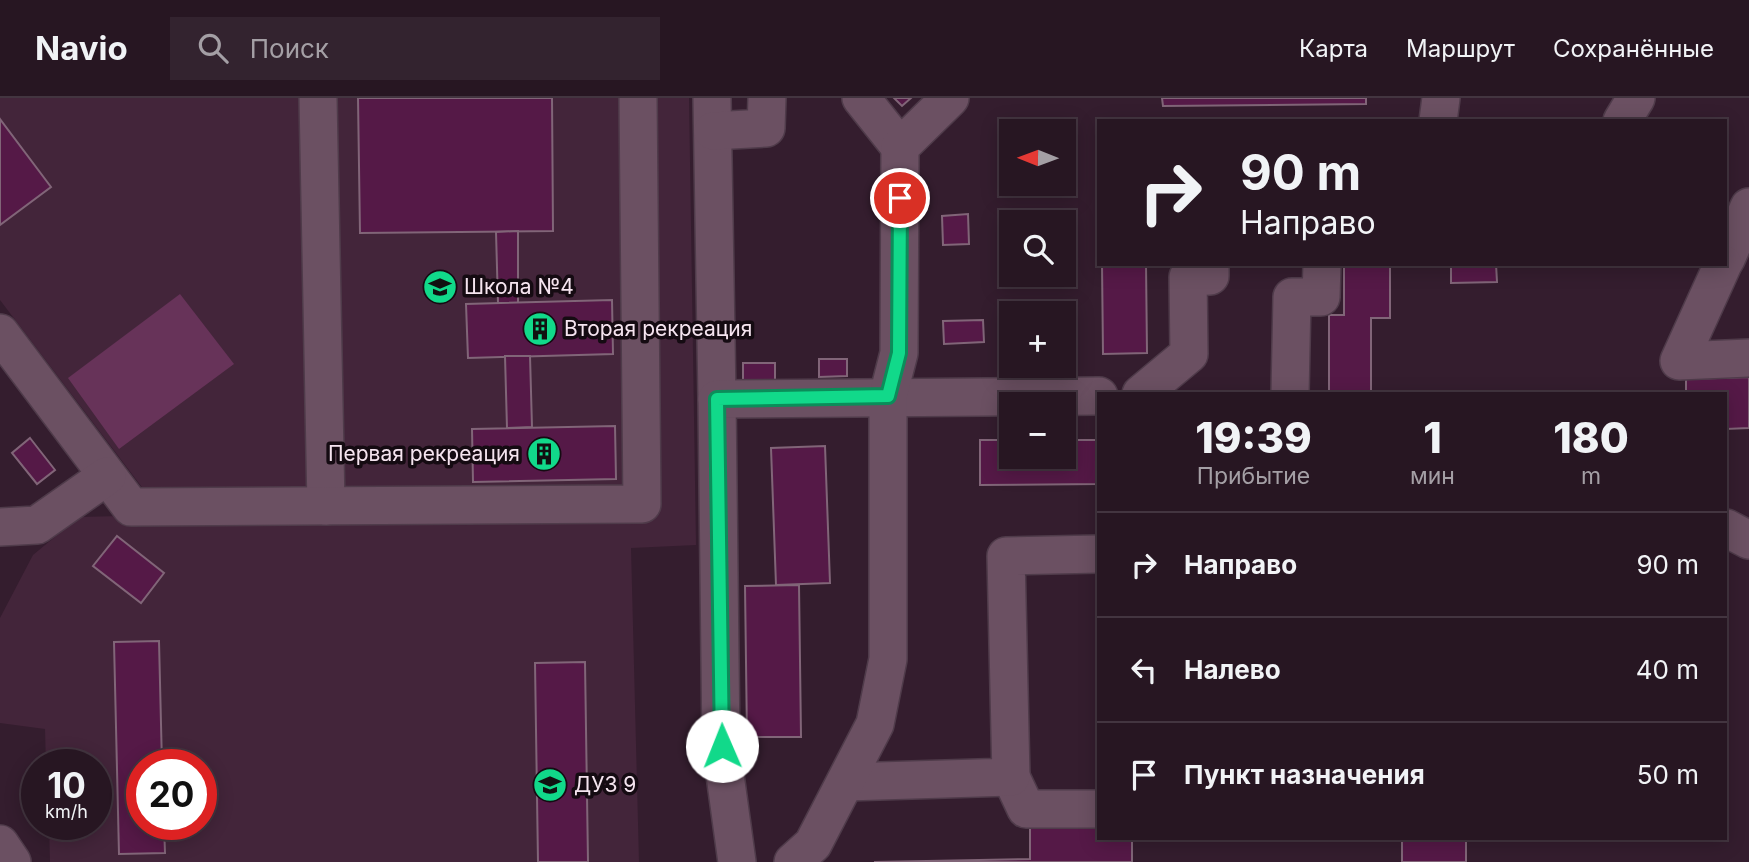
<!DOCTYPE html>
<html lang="ru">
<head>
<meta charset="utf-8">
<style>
	body { margin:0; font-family:Inter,sans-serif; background:#33232f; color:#f1f3f6; height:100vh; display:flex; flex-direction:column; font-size:26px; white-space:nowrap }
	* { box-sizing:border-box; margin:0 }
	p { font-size:23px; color:#a49fa5 }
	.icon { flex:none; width:38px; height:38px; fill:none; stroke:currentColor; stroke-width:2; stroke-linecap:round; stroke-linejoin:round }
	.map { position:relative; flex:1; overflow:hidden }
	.details { position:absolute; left:1097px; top:294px; width:630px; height:448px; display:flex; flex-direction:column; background:#271622; border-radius:0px; box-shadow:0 4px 18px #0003,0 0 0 2px #433540 }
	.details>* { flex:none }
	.hud { position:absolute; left:1097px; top:21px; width:630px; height:147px; border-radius:0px; box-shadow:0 4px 18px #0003,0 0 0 2px #433540; background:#271622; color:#f1f3f6; overflow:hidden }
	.needle { width:46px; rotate:271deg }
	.buttons { position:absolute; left:999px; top:21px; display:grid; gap:14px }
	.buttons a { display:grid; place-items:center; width:77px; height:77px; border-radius:0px; background:#271622; box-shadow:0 4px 18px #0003,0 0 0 2px #433540; font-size:35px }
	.speed { position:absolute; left:21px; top:651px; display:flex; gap:14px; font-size:35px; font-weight:700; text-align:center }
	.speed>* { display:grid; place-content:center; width:91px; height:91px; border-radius:50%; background:#271622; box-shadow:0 4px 18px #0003,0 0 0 2px #433540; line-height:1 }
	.speed small { font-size:18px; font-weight:400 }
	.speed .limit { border:10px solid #d22; background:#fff; color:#111 }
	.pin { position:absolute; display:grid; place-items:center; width:60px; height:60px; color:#fff; margin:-30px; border:4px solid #fff; border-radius:50%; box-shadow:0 2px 7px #0007 }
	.me { position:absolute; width:77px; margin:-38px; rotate:359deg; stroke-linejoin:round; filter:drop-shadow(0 0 5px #0008) }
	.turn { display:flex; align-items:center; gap:24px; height:147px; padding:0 28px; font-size:32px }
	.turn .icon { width:91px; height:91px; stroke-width:2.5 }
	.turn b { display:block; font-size:49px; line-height:60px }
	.eta { display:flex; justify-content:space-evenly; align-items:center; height:119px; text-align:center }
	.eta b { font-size:42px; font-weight:800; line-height:49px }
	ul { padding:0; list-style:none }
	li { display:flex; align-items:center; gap:21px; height:105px; padding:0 28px; border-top:2px solid #433540 }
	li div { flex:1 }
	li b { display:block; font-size:26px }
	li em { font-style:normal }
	header { display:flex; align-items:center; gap:42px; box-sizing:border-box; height:98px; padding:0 35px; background:#271622; border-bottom:2px solid #433540 }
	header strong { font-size:33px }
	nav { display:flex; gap:38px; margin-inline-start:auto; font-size:24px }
	.search { width:490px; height:63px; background:#33232f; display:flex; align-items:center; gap:18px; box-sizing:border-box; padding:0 24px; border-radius:0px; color:#a49fa5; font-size:26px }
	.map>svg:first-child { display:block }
	.built { fill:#43253a; fill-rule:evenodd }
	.green { fill:#673359 }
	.building { fill:#551947; stroke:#816578; stroke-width:2 }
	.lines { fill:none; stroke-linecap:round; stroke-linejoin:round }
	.minor-casing { stroke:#4f3b4a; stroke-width:40 }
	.minor { stroke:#6b5062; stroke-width:37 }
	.route-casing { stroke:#0b8d5a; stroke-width:18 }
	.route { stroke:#11d98a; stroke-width:12 }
	.labels { text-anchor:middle; stroke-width:7; stroke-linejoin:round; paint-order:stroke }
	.poi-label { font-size:21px; fill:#f5e4ef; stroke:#150b12; text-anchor:start }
</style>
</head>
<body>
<header>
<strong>Navio</strong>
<div class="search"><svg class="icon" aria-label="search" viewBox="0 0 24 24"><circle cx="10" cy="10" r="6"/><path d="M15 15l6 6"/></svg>Поиск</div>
<nav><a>Карта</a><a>Маршрут</a><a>Сохранённые</a></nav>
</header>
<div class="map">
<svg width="1749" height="764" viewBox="0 0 1749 764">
	<rect width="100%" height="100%" fill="#341d2e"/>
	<path class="built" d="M0,0H689L696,447L631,450L639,764H50L49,726H96V667H46L45,631L0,625V520L33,457L79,419L163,417L0,202ZM142,667H201V726H142Z"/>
	<path class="green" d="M180,196L234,266L119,351L68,280Z"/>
	<g class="building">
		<path d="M358,0H552L553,133L360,135Z"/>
		<path d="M894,0H911L902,8Z"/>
		<path d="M1162,0H1366V6L1163,8Z"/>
		<path d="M0,21L51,89L0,127Z"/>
		<path d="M968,116L969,146L943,147L942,118Z"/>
		<path d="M518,133V205H498L496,134Z"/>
		<path d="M1102,166H1146L1147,255L1103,256Z"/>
		<path d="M1344,166H1390V220H1371V296H1329V217H1344Z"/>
		<path d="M1451,166H1496L1497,184L1451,185Z"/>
		<path d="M612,202L613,256L468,260L466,206Z"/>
		<path d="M983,222L984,244L944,246L943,223Z"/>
		<path d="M505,258H530L532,329L507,330Z"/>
		<path d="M819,261H847V278L819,279Z"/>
		<rect x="743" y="265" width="32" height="17"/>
		<path d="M1749,279V330L1726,331V296H1686V281Z"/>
		<path d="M615,328L616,381L473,384L472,331Z"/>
		<path d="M30,340L55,372L37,386L12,355Z"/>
		<path d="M980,342H1012V359H1064V342H1099V386L980,387Z"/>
		<path d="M825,348L830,485L776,487L771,350Z"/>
		<path d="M117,438L164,475L141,505L93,468Z"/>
		<path d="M799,487L801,639H747L745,488Z"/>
		<path d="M159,543L162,667H142V726H164L165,755L119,756L114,544Z"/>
		<path d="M585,564L588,764H538L535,565Z"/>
		<path d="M1099,729V740H1132V764H874L1030,761V730Z"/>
		<rect x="1402" y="740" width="64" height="24"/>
	</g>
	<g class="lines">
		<g class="minor-casing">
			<g id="minor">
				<path d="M318,0L326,408"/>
				<path d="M712,0L717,301"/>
				<path d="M861,0L900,49"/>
				<path d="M1438,23L1441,0"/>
				<path d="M1622,23L1636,0"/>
				<path d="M713,33L766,30L767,0"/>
				<path d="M1726,161L1749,109"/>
				<path d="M1723,166L1679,263L1749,260"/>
				<path d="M0,235L131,409L642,406L638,0"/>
				<path d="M1141,296L1189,256L1188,179L1210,178V166"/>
				<path d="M1290,296L1292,199H1321L1322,166"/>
				<path d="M0,429L37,427L107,378"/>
				<path d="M1726,430L1749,442"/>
				<path d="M1011,679L1026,711H1099"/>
				<path d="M846,684L1011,679L1006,458L1099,456"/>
				<path d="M0,746L12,764"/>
				<path d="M737,764L721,648L717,301L1099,298"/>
				<path d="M793,764L813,746L875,626L888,561V298L899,255L900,49L950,0"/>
			</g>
		</g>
		<use href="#minor" class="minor"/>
	</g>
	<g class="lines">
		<g class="route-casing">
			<path id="route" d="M722,648L717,301L888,298L899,255L900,100"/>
		</g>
		<use href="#route" class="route"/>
	</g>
	<defs>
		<g id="school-disc" transform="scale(1.75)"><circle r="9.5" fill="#11d98a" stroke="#150b12"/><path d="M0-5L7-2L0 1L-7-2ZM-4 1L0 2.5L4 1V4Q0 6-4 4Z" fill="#111"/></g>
		<g id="building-disc" transform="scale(1.75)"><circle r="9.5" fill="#11d98a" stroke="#150b12"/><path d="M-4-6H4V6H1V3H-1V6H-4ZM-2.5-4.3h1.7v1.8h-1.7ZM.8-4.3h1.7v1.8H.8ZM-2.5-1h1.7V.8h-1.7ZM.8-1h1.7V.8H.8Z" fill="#111"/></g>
	</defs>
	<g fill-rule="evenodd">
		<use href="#school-disc" x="440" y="189"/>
		<use href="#building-disc" x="540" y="231"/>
		<use href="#building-disc" x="544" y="356"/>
		<use href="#school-disc" x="550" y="687"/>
	</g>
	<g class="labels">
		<g class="poi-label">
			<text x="464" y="196">Школа №4</text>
			<text x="564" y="238">Вторая рекреация</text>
			<text x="520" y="363" text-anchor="end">Первая рекреация</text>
			<text x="574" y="694">ДУЗ 9</text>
		</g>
	</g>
</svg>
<div class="buttons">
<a><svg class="needle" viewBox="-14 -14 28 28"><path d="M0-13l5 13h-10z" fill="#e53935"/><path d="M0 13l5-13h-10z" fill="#a49fa5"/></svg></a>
<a><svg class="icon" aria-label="search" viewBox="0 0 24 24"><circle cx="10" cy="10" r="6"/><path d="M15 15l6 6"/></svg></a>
<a>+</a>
<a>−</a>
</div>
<div class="speed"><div>10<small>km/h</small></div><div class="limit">20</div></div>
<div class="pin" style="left:900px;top:100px;background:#d93025"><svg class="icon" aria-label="arrive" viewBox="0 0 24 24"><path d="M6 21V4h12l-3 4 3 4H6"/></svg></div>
<svg class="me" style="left:722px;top:648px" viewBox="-20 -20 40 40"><circle r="19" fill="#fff"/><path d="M0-13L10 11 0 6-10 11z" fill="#11d98a"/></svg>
<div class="hud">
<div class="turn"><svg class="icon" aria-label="right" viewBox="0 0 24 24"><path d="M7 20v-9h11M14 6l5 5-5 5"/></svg><div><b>90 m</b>Направо</div></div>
</div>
<section class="details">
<div class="eta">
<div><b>19:39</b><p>Прибытие</p></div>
<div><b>1</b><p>мин</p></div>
<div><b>180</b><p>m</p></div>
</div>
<ul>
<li><svg class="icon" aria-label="right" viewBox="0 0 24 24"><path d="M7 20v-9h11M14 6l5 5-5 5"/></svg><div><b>Направо</b></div><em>90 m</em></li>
<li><svg class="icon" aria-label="left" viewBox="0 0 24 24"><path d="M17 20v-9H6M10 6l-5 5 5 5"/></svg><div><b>Налево</b></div><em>40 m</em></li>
<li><svg class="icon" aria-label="arrive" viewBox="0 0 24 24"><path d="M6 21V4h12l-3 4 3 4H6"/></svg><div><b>Пункт назначения</b></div><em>50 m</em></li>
</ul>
</section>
</div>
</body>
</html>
